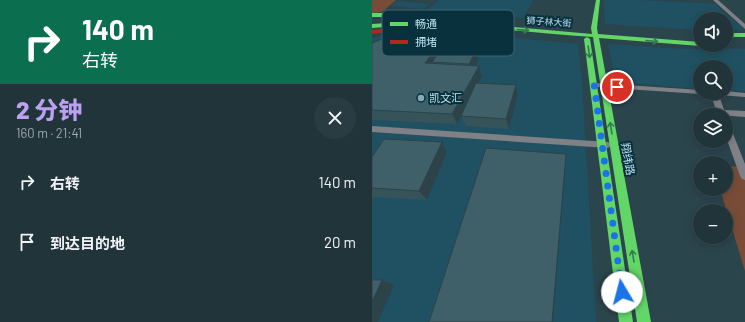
<!DOCTYPE html>
<html lang="zh">
<head>
<meta charset="utf-8">
<style>
	body { margin:0; font-family:Barlow,"Noto Sans SC",sans-serif; background:#283c42; color:#f1f3f6; height:100vh; display:flex; flex-direction:column; font-size:15px; white-space:nowrap }
	* { box-sizing:border-box; margin:0 }
	p { font-size:13px; color:#a2aaaf }
	.icon { flex:none; width:22px; height:22px; fill:none; stroke:currentColor; stroke-width:2; stroke-linecap:round; stroke-linejoin:round }
	.map { position:relative; flex:1; overflow:hidden }
	.sheet { display:flex; flex-direction:column; background:#20343a; width:372px }
	.sheet>* { flex:none }
	.hud { background:#0b6e4f; color:#fff; overflow:hidden }
	.buttons { position:absolute; left:321px; top:12px; display:grid; gap:8px }
	.buttons a { display:grid; place-items:center; width:40px; height:40px; border-radius:50%; background:#20343a; box-shadow:0 2px 10px #0003,0 0 0 1px #3d4f54; font-size:20px }
	.pin { position:absolute; display:grid; place-items:center; width:34px; height:34px; color:#fff; margin:-17px; border:2px solid #fff; border-radius:50%; box-shadow:0 1px 4px #0007 }
	.me { position:absolute; width:44px; margin:-22px; rotate:352deg; stroke-linejoin:round; filter:drop-shadow(0 0 3px #0008) }
	.turn { display:flex; align-items:center; gap:14px; height:84px; padding:0 16px; font-size:18px }
	.turn .icon { width:52px; height:52px; stroke-width:2.5 }
	.turn b { display:block; font-size:28px; line-height:34px }
	.round { display:grid; place-items:center; flex:none; width:42px; height:42px; border-radius:21px; background:#283c42 }
	.summary { display:flex; align-items:center; justify-content:space-between; height:68px; padding:0 16px }
	h1 { font-size:24px; font-weight:800; line-height:30px; color:#bca0f2 }
	ul { padding:0; list-style:none }
	li { display:flex; align-items:center; gap:12px; height:60px; padding:0 16px }
	li div { flex:1 }
	li b { display:block; font-size:15px }
	li em { font-style:normal }
	main { display:flex; flex:1; min-height:0 }
	.map>svg:first-child { display:block }
	.built { fill:#1f5162 }
	.green { fill:#794c38 }
	.lines { fill:none; stroke-linecap:round; stroke-linejoin:round }
	.street { fill:#808087; fill-rule:evenodd }
	.fast { fill:#63d668; fill-rule:evenodd }
	.jam { fill:#b3261e; fill-rule:evenodd }
	.wall { fill:#36535a }
	.shaded-wall { fill:#2c434a }
	.building { fill:#3f6069; stroke:#2c434a }
	.oneway { stroke:#317b50 }
	.route { stroke:#1a73e8; stroke-width:7; stroke-dasharray:0 12.6 }
	.poi-dot { fill:#87aab8; stroke:#09303d; stroke-width:1.5 }
	.labels { text-anchor:middle; stroke-width:4; stroke-linejoin:round; paint-order:stroke }
	.far-street-label { font-size:9px; fill:#b9e1f1; stroke:#09303d }
	.poi-label { font-size:11px; fill:#b9e1f1; stroke:#09303d; text-anchor:start }
	.street-label { font-size:11px; fill:#b9e1f1; stroke:#09303d }
	.key { fill:#09303d; stroke:#3e6573; stroke-width:1 }
	.key-label { font-size:11px; fill:#b9e1f1 }
</style>
</head>
<body>
<main>
<section class="sheet">
<div class="hud">
<div class="turn"><svg class="icon" aria-label="right" viewBox="0 0 24 24"><path d="M7 20v-9h11M14 6l5 5-5 5"/></svg><div><b>140 m</b>右转</div></div>
</div>
<div class="summary"><div><h1>2 分钟</h1><p>160 m · 21:41</p></div><a class="round"><svg class="icon" aria-label="close" viewBox="0 0 24 24"><path d="M6 6l12 12M18 6L6 18"/></svg></a></div>
<ul>
<li><svg class="icon" aria-label="right" viewBox="0 0 24 24"><path d="M7 20v-9h11M14 6l5 5-5 5"/></svg><div><b>右转</b></div><em>140 m</em></li>
<li><svg class="icon" aria-label="arrive" viewBox="0 0 24 24"><path d="M6 21V4h12l-3 4 3 4H6"/></svg><div><b>到达目的地</b></div><em>20 m</em></li>
</ul>
</section>
<div class="map">
<svg width="373" height="322" viewBox="0 0 373 322">
	<rect width="100%" height="100%" fill="#2b454d"/>
	<g class="built">
		<path d="M67,0H161L151,18L54,11Z"/>
		<path d="M232,0H268L343,4L373,30H354V19H328V30L233,24Z"/>
		<path d="M25,1L57,4L52,9L19,6Z"/>
		<path d="M27,31L93,33L206,44L210,83L224,322H0V38Z"/>
		<path d="M236,44L312,49H373V91L354,90V67H328V89L244,82Z"/>
	</g>
	<g class="green">
		<path d="M0,0H24L10,12L0,13Z"/>
		<path d="M354,166L373,167V271L348,189H354Z"/>
	</g>
	<g class="lines">
		<g class="street">
			<path d="M341,0H346L373,24V29Z"/>
			<path d="M223,83L328,90V93H331L328,94L225,87L222,85Z"/>
			<path d="M354,91L373,93V97L347,95L352,110L373,111V117L346,115L338,93H354Z"/>
			<path d="M354,123L358,126L373,164V180L370,179L368,176L354,137Z"/>
			<path d="M0,126L236,142L240,145L236,148L0,132Z"/>
		</g>
		<g class="fast">
			<path d="M224,0H228L225,28L226,34L328,42V45H330L328,46L227,38L279,322H265L221,37C148,32 73,21 0,28V24C73,18 147,28 220,34L219,28Z"/>
			<path d="M0,13H21L24,15L21,17H0Z"/>
			<rect x="354" y="33" width="19" height="4"/>
			<path d="M215,37L218,39L261,322H247L212,39Z"/>
		</g>
		<path class="jam" d="M54,23L57,25L56,26L0,34V30Z"/>
	</g>
	<g class="wall">
		<path d="M75,35L77,40L111,49L103,66L110,77L107,83L144,85L146,95L137,129L94,126L89,116L90,114L85,124L0,120V43Z"/>
		<path d="M75,152L55,200L0,197V157Z"/>
	</g>
	<g class="shaded-wall">
		<path d="M75,35L79,45L60,62L63,67L53,63Z"/>
		<path d="M109,41L111,49L100,73L97,64Z"/>
		<path d="M107,66L110,77L85,124L80,114Z"/>
		<path d="M144,85L146,95L137,129L134,119Z"/>
		<path d="M70,142L75,152L55,200L47,191Z"/>
		<path d="M194,154L181,322H180Z"/>
		<path d="M10,280L22,285L6,322H0V302Z"/>
	</g>
	<g class="building">
		<path d="M27,32L75,35L53,63L107,66L80,114L0,110V43Z"/>
		<path d="M76,40L109,41L97,64L60,62Z"/>
		<path d="M104,83L144,85L134,119L89,116Z"/>
		<path d="M12,139L70,142L47,191L0,188V157Z"/>
		<path d="M114,148L194,154L180,322H57Z"/>
		<path d="M0,280H10L0,302Z"/>
	</g>
	<defs><path id="oneway-shaft" d="M-6 0H5M1.5-3L5.5 0L1.5 3" fill="none" stroke-width="1.6" stroke-linecap="round" stroke-linejoin="round"/></defs>
	<g class="oneway">
		<use href="#oneway-shaft" transform="translate(151 30) rotate(4)"/>
		<use href="#oneway-shaft" transform="translate(280 41) rotate(5)"/>
		<use href="#oneway-shaft" transform="translate(217 52) rotate(82)"/>
		<use href="#oneway-shaft" transform="translate(239 128) rotate(-99)"/>
		<use href="#oneway-shaft" transform="translate(261 256) rotate(-100)"/>
	</g>
	<g class="lines">
		<path class="route" d="M245,87L222,84L250,292"/>
	</g>
	<circle class="poi-dot" cx="49" cy="98" r="4"/>
	<g class="labels">
		<g class="far-street-label">
			<text transform="translate(177 22) rotate(4)" y="3">狮子林大街</text>
		</g>
		<g class="poi-label">
			<text x="57" y="102">凯文汇</text>
		</g>
		<g class="street-label">
			<text transform="translate(256 159) rotate(80)" y="4">翔纬路</text>
		</g>
	</g>
	<rect x="10" y="10" width="132" height="46" rx="6" class="key"/>
	<rect x="18" y="22" width="18" height="4" fill="#63d668"/>
	<rect x="18" y="40" width="18" height="4" fill="#b3261e"/>
	<g class="key-label">
		<text x="43" y="28">畅通</text>
		<text x="43" y="46">拥堵</text>
	</g>
</svg>
<div class="buttons">
<a><svg class="icon" aria-label="sound" viewBox="0 0 24 24"><path d="M4 9h4l5-4v14l-5-4H4zM17 9q2 3 0 6"/></svg></a>
<a><svg class="icon" aria-label="search" viewBox="0 0 24 24"><circle cx="10" cy="10" r="6"/><path d="M15 15l6 6"/></svg></a>
<a><svg class="icon" aria-label="layers" viewBox="0 0 24 24"><path d="M12 4l9 5-9 5-9-5zM3 14l9 5 9-5"/></svg></a>
<a>+</a>
<a>−</a>
</div>
<div class="pin" style="left:245px;top:87px;background:#d93025"><svg class="icon" aria-label="arrive" viewBox="0 0 24 24"><path d="M6 21V4h12l-3 4 3 4H6"/></svg></div>
<svg class="me" style="left:250px;top:292px" viewBox="-20 -20 40 40"><circle r="19" fill="#fff"/><path d="M0-13L10 11 0 6-10 11z" fill="#1a73e8"/></svg>
</div>
</main>
</body>
</html>
